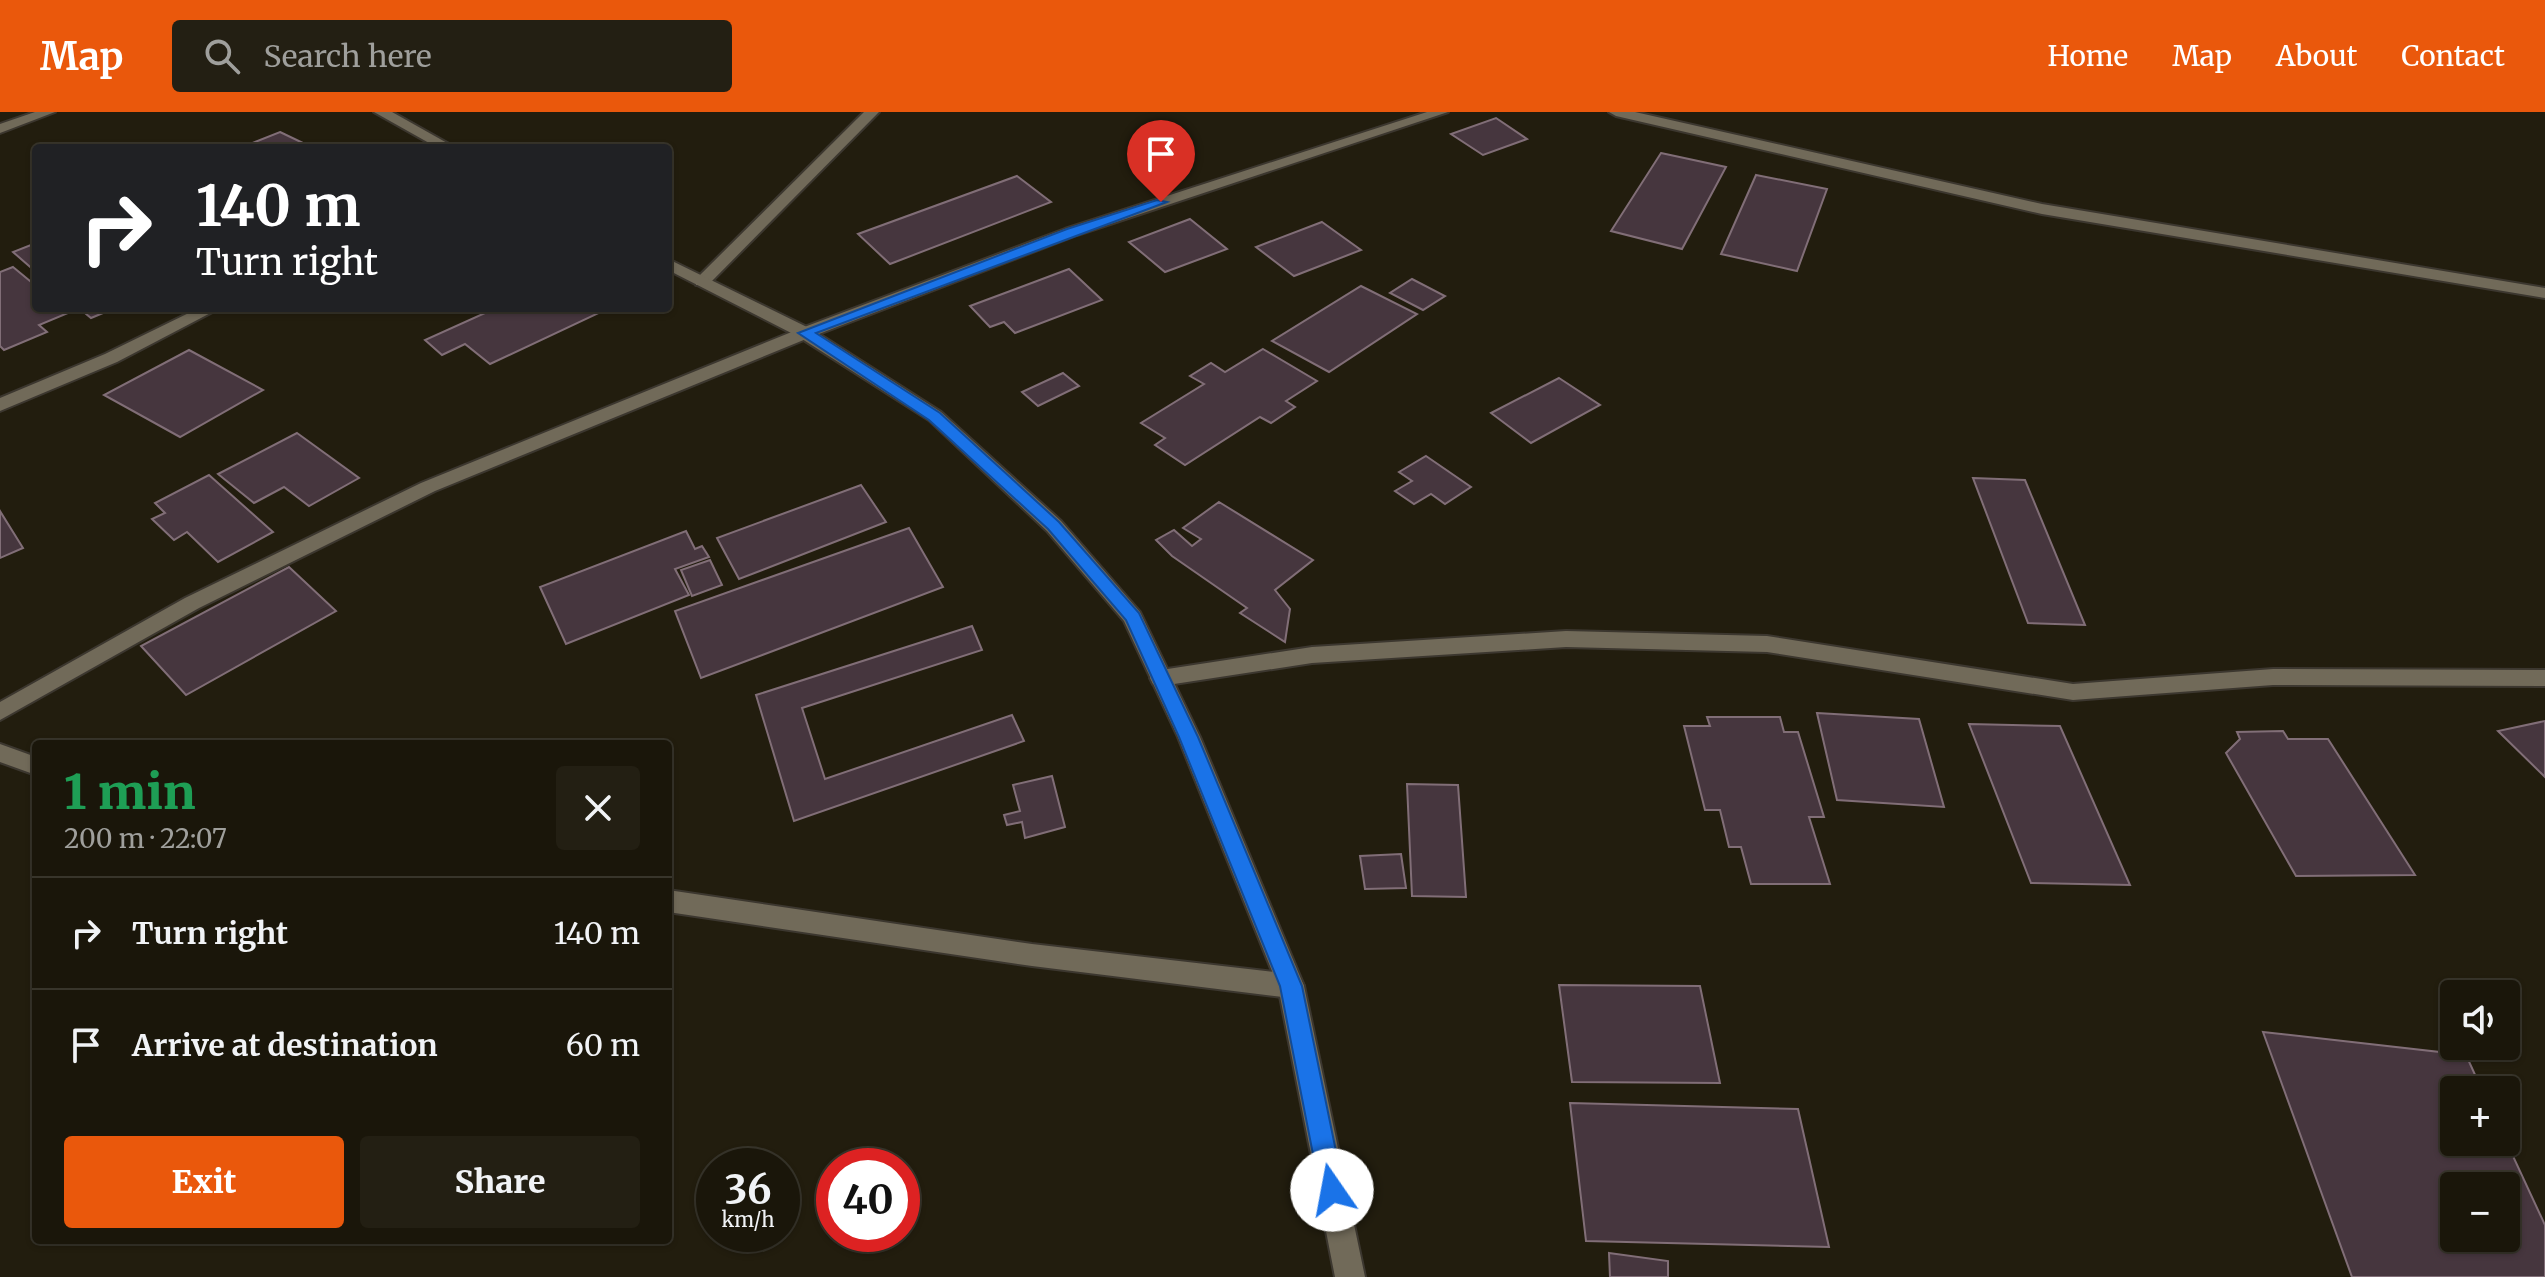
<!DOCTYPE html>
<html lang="en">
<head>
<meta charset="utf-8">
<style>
	body { margin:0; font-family:Merriweather,serif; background:#231f13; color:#f1f3f6; height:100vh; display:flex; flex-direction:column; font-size:30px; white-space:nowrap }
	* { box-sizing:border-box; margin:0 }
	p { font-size:26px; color:#9f9f9c }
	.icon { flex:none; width:44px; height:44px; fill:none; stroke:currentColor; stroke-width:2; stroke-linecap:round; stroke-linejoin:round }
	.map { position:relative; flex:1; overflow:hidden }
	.details { position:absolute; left:32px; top:628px; width:640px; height:504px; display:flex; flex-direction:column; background:#1a160a; border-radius:8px; box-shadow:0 2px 6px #0004,0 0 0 2px #38352b }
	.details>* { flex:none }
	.hud { position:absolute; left:32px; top:32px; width:640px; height:168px; border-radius:8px; box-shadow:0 2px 6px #0004,0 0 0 2px #38352b; background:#202124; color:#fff; overflow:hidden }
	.tools { position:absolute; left:2440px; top:868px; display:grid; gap:16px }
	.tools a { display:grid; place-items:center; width:80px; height:80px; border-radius:8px; background:#1a160a; box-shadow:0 2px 6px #0004,0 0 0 2px #38352b; font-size:40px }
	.speed { position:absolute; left:696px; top:1036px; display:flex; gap:16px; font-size:40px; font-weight:700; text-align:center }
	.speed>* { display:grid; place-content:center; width:104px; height:104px; border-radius:50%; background:#1a160a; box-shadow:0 2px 6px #0004,0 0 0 2px #38352b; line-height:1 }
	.speed small { font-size:20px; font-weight:400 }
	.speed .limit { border:12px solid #d22; background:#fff; color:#111 }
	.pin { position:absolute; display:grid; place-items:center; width:68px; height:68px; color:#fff; margin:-82px -34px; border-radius:50% 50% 50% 0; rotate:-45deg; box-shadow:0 0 8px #0007 }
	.pin .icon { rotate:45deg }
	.me { position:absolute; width:88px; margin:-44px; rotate:348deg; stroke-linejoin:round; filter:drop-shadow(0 0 6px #0008) }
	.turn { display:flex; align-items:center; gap:28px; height:168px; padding:0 32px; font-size:36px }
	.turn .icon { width:104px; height:104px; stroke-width:2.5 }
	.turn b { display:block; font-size:56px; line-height:68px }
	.round { display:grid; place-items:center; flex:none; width:84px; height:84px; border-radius:8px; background:#231f13 }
	.overview { display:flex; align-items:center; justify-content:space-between; height:136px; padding:0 32px }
	h1 { font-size:48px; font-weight:800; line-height:60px; color:#1e9e55 }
	.action { display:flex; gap:16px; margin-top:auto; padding:16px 32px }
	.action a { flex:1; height:92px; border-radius:8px; background:#ea580c; color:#fff; font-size:32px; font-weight:800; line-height:92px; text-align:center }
	.action a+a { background:#231f13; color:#f1f3f6 }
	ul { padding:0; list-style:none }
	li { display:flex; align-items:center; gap:24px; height:112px; padding:0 32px; border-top:2px solid #38352b }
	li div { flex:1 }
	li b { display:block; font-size:30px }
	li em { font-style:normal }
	header { display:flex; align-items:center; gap:48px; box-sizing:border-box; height:112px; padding:0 40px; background:#ea580c; color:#fff }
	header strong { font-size:38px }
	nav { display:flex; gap:44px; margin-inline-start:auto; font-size:28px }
	.search { width:560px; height:72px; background:#231f13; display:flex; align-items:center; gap:20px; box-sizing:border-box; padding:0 28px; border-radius:8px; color:#9f9f9c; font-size:30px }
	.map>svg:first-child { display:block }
	.building { fill:#46363e; stroke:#816e77; stroke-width:2; fill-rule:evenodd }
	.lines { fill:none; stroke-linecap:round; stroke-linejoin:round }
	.minor-casing { stroke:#3c372f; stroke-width:4 }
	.tertiary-casing { stroke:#3c372f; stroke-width:4 }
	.minor { fill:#716a59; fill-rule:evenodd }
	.tertiary { fill:#716a59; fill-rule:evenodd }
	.route { fill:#1a73e8; stroke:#114b97; stroke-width:2 }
</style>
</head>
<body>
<header>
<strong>Map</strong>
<div class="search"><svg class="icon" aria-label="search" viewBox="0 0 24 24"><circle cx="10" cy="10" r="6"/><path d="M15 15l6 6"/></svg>Search here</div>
<nav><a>Home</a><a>Map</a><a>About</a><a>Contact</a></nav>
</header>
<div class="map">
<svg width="2545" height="1165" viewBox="0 0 2545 1165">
	<rect width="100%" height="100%" fill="#221d0e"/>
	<g class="building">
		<path d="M1496,6L1527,27L1483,43L1451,22Z"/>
		<path d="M280,20L301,30L288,36H240Z"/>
		<path d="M1661,41L1726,55L1682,137L1611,119Z"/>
		<path d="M1756,63L1827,77L1797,159L1721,142Z"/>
		<path d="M1017,64L1051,90L890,152L858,122Z"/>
		<path d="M1190,107L1227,137L1165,160L1129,130Z"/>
		<path d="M1322,110L1361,138L1294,164L1256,135Z"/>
		<path d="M36,131V160L13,140Z"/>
		<path d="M13,155L36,174V196H62L68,201L39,213L47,220L4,238L0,234V160Z"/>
		<path d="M1069,157L1102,188L1015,221L1004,210L990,215L970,194Z"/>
		<path d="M1412,167L1445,184L1423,198L1390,181Z"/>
		<path d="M1361,174L1417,202L1329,260L1272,229Z"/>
		<path d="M79,196H115L91,206Z"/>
		<path d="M496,196H598L603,199L490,252L465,232L442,243L425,228Z"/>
		<path d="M1263,237L1317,269L1286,289L1295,295L1271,311L1260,305L1185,353L1155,333L1165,326L1141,311L1204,272L1190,264L1211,251L1225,260Z"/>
		<path d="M189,238L263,278L180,325L104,283Z"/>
		<path d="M1063,261L1079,274L1038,294L1022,280Z"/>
		<path d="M1559,266L1600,293L1531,331L1491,301Z"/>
		<path d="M297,321L359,366L309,394L284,375L254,391L218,362Z"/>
		<path d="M1426,344L1471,375L1445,392L1431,382L1414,392L1395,379L1412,369L1399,360Z"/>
		<path d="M209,363L273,420L218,450L187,420L174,428L152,407L165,401L155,391Z"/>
		<path d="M1973,366L2025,368L2085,513L2028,511Z"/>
		<path d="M861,373L886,410L739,467L717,426Z"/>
		<path d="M1219,390L1313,448L1275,478L1290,497L1285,530L1240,501L1247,496L1172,444L1156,428L1174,418L1192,434L1201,427L1183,416Z"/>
		<path d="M0,399L23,436L0,446Z"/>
		<path d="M909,416L943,475L701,566L675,499Z"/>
		<path d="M686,419L695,437L702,434L709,445L675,457L689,483L566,532L540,475Z"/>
		<path d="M710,448L722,473L692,484L681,458Z"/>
		<path d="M289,455L336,499L186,583L141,534Z"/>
		<path d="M972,514L982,538L802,596L825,667L1012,603L1024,629L794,709L756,583Z"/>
		<path d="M1817,601L1919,607L1944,695L1837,688Z"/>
		<path d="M1707,605H1780L1784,620H1798L1824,705H1809L1830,772H1751L1741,735H1729L1720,698H1705L1684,614H1710Z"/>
		<path d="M2545,609V665L2498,619Z"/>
		<path d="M1969,612L2060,614L2130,773L2031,771Z"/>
		<path d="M2283,619L2288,627H2328L2415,763L2296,764L2226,641L2240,627L2237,620Z"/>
		<path d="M1052,664L1065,715L1025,726L1022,710L1007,713L1004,703L1020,699L1013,673Z"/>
		<path d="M1407,672L1458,673L1466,785L1412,784Z"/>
		<path d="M1401,742L1406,776L1365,777L1360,744Z"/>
		<path d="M1559,873L1700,874L1720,971L1572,970Z"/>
		<path d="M2263,920L2466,943L2482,978H2454V1030L2506,1029L2545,1113V1165H2352ZM2454,1074H2506V1126H2454Z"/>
		<path d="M1570,991L1798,997L1829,1135L1586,1129Z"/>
		<path d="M1609,1141L1668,1149V1165H1610Z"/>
	</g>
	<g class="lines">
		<g class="minor-casing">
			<g id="minor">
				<path d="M35,0H55L0,21V12Z"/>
				<path d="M864,0H879L708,173H696V167Z"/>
				<path d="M1427,0H1448L1077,123L811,225L435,379L199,496L0,608V590L185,486L421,371L799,217L1065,117Z"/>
				<path d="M1609,0H1635L2042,92L2545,176V186L2042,102L1616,4Z"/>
				<path d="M199,196H220L117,250L0,299V286L105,242Z"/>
				<path d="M1566,519L1767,524L2073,572L2273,557L2545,558V574L2273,573L2073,588L1767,540L1566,535L1312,551L1161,574L1153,572L1150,566L1153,560L1161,558L1312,535Z"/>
				<path d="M0,632L36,645V663L0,650Z"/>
				<path d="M668,778L1032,832L1291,862L1300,866L1304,874L1300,882L1291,886L1032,854L668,800Z"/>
			</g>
		</g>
		<g class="tertiary-casing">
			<g id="tertiary">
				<path d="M374,0H392L456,36H438Z"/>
				<path d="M668,147L811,217L941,300L1061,409L1140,500L1200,625L1304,874L1365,1165H1335L1278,874L1178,625L1124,509L1047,419L929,308L799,225L668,158Z"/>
			</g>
		</g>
		<use href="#minor" class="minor"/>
		<use href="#tertiary" class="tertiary"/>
	</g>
	<path class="route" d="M1157,88L1167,90L816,221L940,301L1059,410L1139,501L1198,625L1302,874L1344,1078L1341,1086L1332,1090L1324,1086L1320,1078L1280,874L1179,625L1126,508L1048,417L929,308L798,221L1067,117Z"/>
</svg>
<div class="tools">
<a><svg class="icon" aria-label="sound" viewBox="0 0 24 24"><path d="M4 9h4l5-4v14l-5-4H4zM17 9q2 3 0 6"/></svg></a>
<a>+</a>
<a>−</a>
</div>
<div class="speed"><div>36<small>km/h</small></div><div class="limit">40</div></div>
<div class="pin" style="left:1161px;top:90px;background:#d93025"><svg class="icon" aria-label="arrive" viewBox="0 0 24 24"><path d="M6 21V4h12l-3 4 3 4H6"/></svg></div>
<svg class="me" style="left:1332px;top:1078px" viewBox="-20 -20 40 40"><circle r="19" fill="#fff"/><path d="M0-13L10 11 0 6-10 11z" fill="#1a73e8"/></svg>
<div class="hud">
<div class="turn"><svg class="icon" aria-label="right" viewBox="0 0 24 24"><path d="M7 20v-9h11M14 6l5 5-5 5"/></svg><div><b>140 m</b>Turn right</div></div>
</div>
<section class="details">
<div class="overview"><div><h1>1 min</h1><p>200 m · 22:07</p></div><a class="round"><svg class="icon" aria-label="close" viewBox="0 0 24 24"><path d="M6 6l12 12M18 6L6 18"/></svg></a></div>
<ul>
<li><svg class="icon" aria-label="right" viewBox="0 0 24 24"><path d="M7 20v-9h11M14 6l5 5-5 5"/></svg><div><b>Turn right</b></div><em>140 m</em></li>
<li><svg class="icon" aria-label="arrive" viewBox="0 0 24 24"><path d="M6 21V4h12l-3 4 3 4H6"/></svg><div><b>Arrive at destination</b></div><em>60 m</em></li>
</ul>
<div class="action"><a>Exit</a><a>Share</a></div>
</section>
</div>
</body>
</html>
